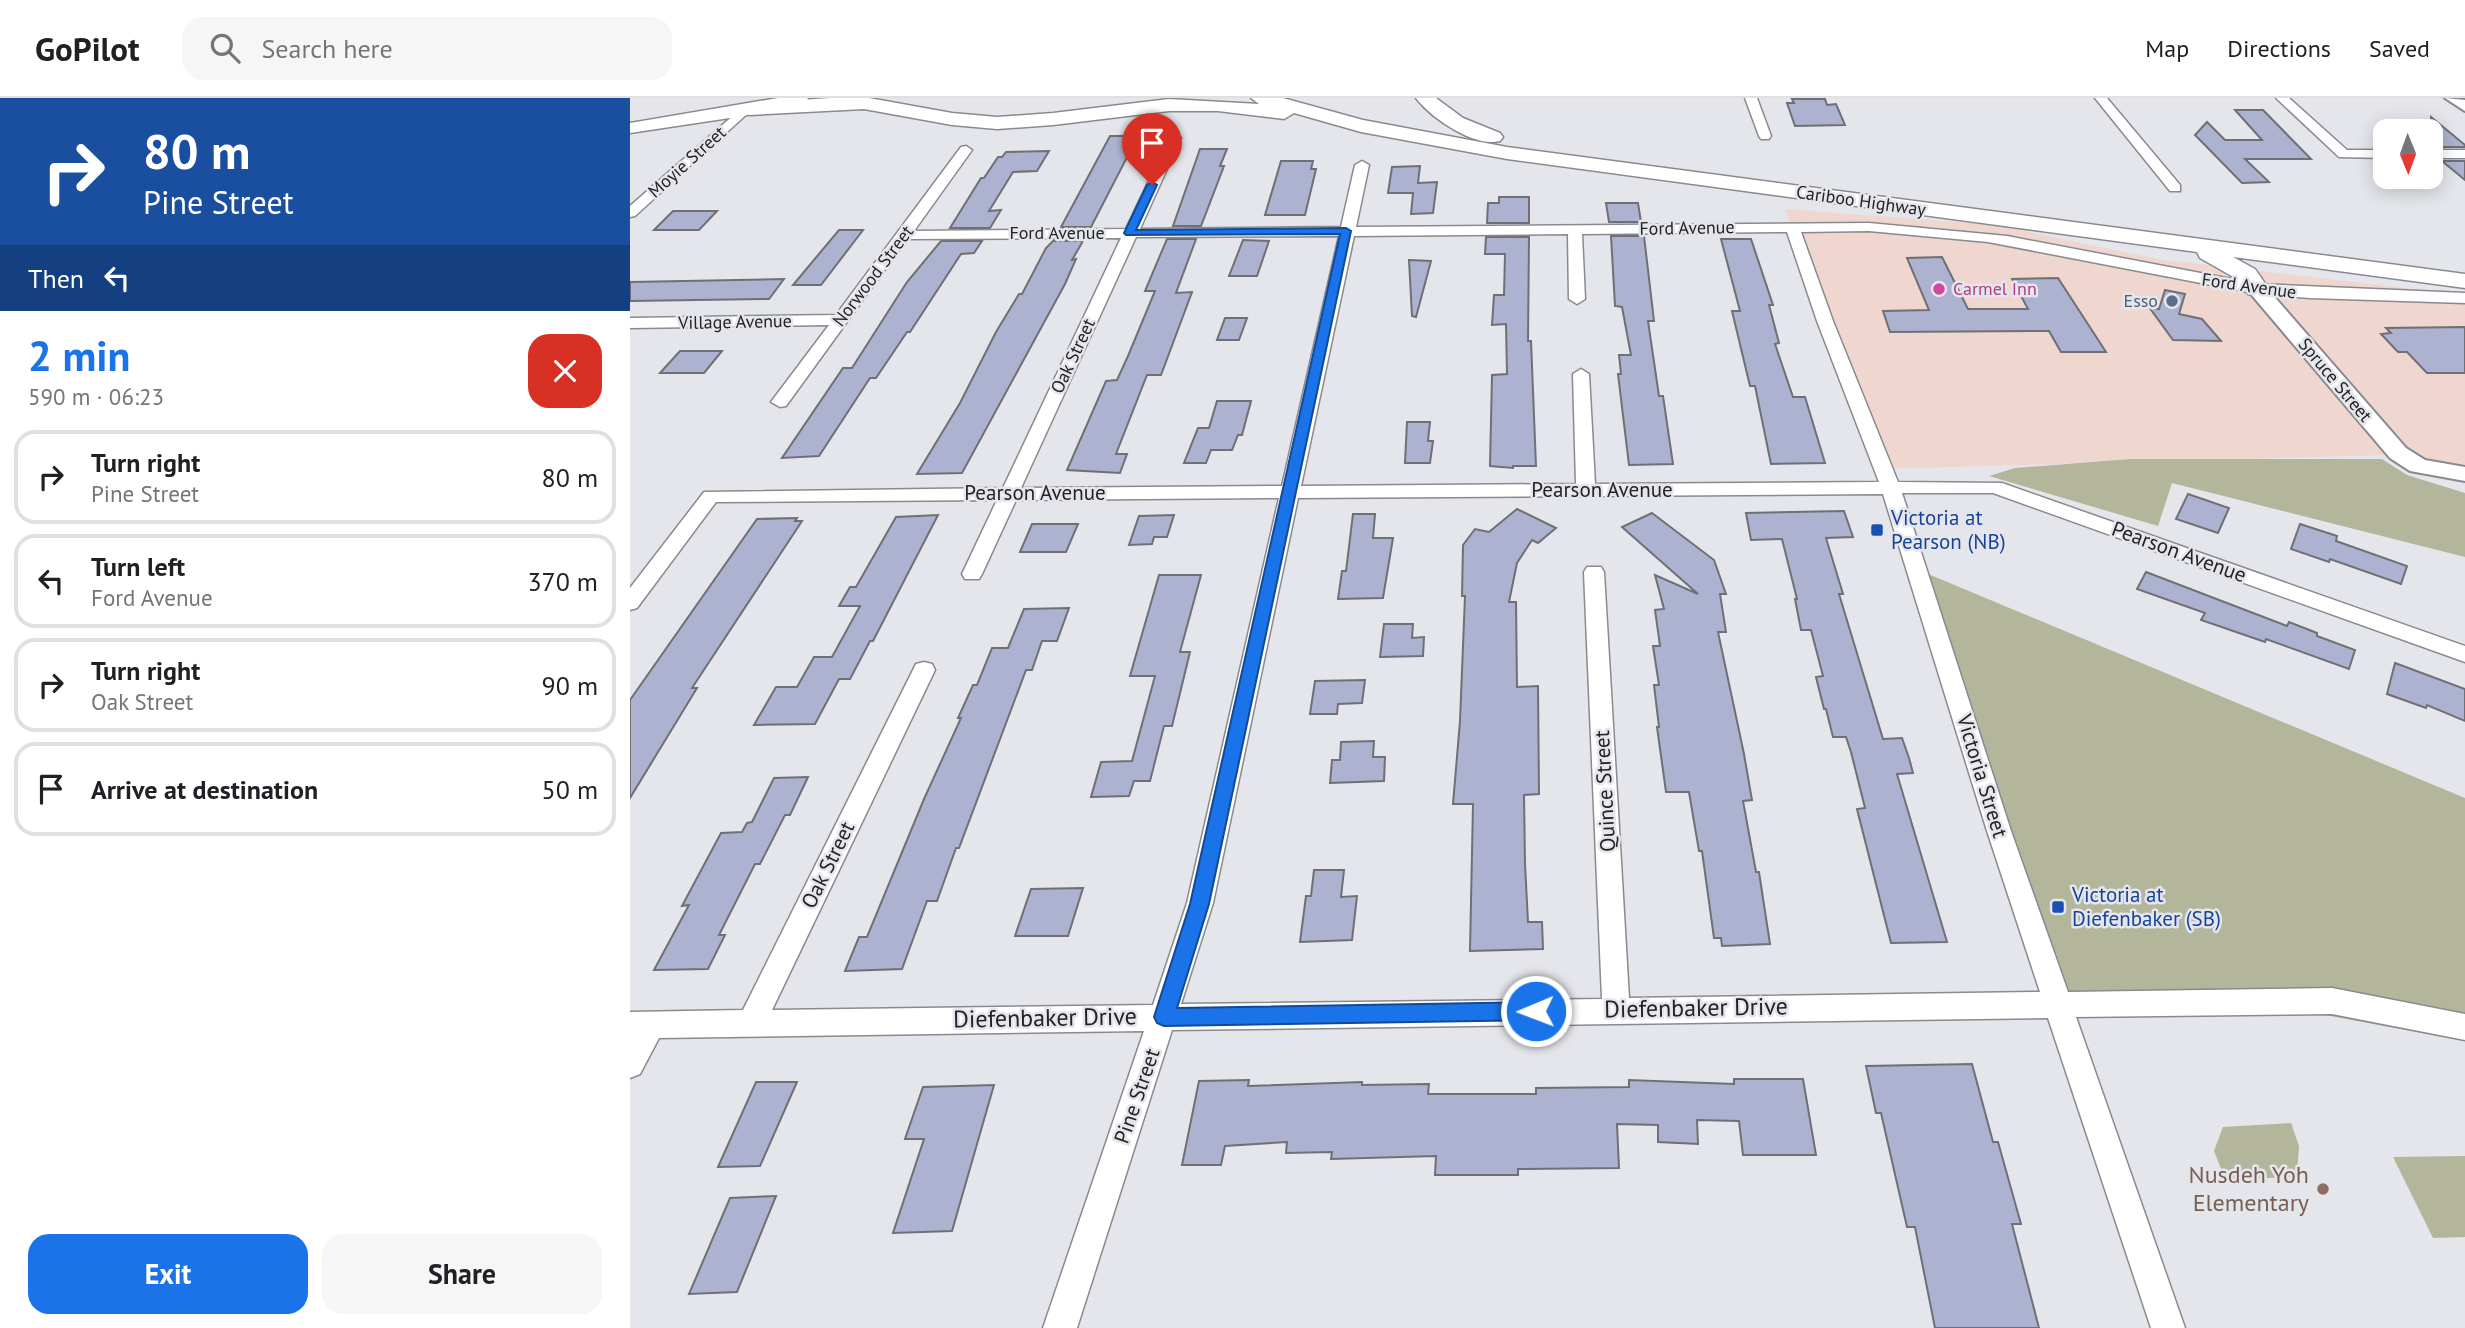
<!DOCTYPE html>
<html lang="en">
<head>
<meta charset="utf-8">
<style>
	body { margin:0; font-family:"PT Sans",sans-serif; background:#f6f6f6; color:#202124; height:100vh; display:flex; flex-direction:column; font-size:26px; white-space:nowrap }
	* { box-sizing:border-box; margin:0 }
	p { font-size:23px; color:#757577 }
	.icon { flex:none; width:38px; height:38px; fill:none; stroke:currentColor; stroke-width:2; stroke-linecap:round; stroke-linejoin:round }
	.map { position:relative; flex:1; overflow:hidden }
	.details { display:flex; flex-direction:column; background:#fff; width:630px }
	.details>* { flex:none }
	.hud { background:#1a4fa0; color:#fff; overflow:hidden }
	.needle { width:46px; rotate:179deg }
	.buttons { position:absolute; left:1743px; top:21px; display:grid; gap:14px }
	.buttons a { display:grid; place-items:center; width:70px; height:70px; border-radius:14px; background:#fff; box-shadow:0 4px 18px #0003; font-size:35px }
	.pin { position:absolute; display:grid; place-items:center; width:60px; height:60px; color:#fff; margin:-72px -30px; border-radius:50% 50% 50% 0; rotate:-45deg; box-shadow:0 0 7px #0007 }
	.pin .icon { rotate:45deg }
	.me { position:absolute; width:77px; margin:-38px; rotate:269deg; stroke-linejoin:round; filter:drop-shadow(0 0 5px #0008) }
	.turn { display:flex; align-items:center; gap:24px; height:147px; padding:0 28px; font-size:32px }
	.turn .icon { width:91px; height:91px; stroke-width:2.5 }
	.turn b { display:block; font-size:49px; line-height:60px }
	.then { display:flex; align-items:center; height:66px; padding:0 28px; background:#0003; gap:14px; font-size:26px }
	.round { display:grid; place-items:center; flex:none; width:74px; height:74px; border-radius:21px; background:#f6f6f6 }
	.summary { display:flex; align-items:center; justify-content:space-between; height:119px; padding:0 28px }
	h1 { font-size:42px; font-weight:800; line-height:52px; color:#1a73e8 }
	.button { display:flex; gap:14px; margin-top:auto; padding:14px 28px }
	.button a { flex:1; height:80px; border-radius:21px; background:#1a73e8; color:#fff; font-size:28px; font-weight:800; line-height:80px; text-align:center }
	.button a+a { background:#f6f6f6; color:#202124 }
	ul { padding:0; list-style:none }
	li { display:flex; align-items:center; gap:21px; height:94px; margin:0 14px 10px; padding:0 14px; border:4px solid #e0e0e0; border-radius:21px }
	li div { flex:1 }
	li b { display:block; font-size:26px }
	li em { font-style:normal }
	header { display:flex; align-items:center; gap:42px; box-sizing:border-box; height:98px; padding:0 35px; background:#fff; border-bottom:2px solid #e0e0e0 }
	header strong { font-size:33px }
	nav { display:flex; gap:38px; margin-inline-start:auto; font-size:24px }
	.search { width:490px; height:63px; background:#f6f6f6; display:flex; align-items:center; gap:18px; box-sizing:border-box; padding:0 24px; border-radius:21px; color:#757577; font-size:26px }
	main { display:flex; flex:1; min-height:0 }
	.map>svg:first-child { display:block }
	.commercial { fill:#efd6ce }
	.green { fill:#b3b69a }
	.building { fill:#adb2d0; stroke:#6f7075; stroke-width:2 }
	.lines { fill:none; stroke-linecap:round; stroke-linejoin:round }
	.minor-casing { stroke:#898a8f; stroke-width:3 }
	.tertiary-casing { stroke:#898a8f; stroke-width:4 }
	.secondary-casing { stroke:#898a8f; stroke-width:3 }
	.trunk-casing { stroke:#898a8f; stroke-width:3 }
	.minor { fill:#fff; fill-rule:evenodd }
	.tertiary { fill:#fff; fill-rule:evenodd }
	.secondary { fill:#fff; fill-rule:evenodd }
	.trunk { fill:#fff; fill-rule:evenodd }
	.route { fill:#1a73e8; stroke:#114b97; stroke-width:2 }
	.hotel-dot { fill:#d1479c; stroke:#e5e6eb; stroke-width:2.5 }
	.service-dot { fill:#5c6f8a; stroke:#e5e6eb; stroke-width:2.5 }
	.transit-dot { fill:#1a4fb4; stroke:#e5e6eb; stroke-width:2.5 }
	.education-dot { fill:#8d6e63; stroke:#e5e6eb; stroke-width:2.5 }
	.labels { text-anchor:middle; stroke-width:5; stroke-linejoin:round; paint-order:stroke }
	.far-street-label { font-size:18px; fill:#232325; stroke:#e5e6eb }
	.far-hotel-label { font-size:18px; fill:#b23c85; stroke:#e5e6eb; text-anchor:start }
	.far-service-label { font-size:18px; fill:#4e5e75; stroke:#e5e6eb; text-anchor:end }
	.street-label { font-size:21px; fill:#232325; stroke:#e5e6eb }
	.transit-label { font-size:21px; fill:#164399; stroke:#e5e6eb; text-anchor:start }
	.near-street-label { font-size:24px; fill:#232325; stroke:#e5e6eb }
	.near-education-label { font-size:24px; fill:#785e54; stroke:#e5e6eb; text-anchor:end }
</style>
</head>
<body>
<header>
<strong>GoPilot</strong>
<div class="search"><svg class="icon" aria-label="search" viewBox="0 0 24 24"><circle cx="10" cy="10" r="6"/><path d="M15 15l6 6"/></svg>Search here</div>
<nav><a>Map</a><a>Directions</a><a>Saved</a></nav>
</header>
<main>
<section class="details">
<div class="hud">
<div class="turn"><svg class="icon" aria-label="right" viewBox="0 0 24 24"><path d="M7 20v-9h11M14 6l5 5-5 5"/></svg><div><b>80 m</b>Pine Street</div></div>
<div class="then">Then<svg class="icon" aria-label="left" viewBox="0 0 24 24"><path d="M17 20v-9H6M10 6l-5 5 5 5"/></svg></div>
</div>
<div class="summary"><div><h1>2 min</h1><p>590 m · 06:23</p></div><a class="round" style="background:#d93025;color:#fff"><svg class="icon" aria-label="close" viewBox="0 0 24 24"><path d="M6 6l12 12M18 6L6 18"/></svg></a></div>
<ul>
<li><svg class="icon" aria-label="right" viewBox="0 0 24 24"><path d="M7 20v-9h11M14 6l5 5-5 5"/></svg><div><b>Turn right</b><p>Pine Street</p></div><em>80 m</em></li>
<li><svg class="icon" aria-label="left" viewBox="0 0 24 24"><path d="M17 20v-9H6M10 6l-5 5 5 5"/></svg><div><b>Turn left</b><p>Ford Avenue</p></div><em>370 m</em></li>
<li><svg class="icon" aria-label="right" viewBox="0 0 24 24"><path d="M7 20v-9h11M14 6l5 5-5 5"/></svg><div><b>Turn right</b><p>Oak Street</p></div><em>90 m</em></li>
<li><svg class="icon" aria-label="arrive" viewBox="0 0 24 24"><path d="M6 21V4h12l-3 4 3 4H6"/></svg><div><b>Arrive at destination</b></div><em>50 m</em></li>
</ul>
<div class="button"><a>Exit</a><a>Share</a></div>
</section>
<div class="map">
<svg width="1835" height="1230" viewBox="0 0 1835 1230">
	<rect width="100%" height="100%" fill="#e5e6eb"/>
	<path class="commercial" d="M1155,111L1367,127L1527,161L1835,197V382L1761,357L1249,371Z"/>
	<g class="green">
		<path d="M1501,361H1752L1777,377L1835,395V459L1542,385L1528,428L1359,378L1385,370Z"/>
		<path d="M1279,468L1835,700V943L1619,903L1432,908Z"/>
		<path d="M1661,1025L1669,1048L1667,1078L1596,1083L1584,1053L1593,1029Z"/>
		<path d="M1835,1058V1139L1803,1140L1763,1059Z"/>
	</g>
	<g class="building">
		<path d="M1162,1H1195L1197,7L1206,6L1215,27L1165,28L1157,5H1164Z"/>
		<path d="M1605,12H1633L1681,61H1615L1639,84L1612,85L1565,37L1577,24L1595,42H1632Z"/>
		<path d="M1801,19L1835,47V49H1801Z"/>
		<path d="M480,38H508L461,129H431Z"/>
		<path d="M570,51H597L590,68H594L571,128H543Z"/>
		<path d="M419,53L407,73L383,74L359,113L371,112L360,130H320L351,80H354L368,59H372L376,54Z"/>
		<path d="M651,63H683L681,71H686L675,117H635Z"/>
		<path d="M1812,63H1835V82Z"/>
		<path d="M790,68L788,85L807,84L803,115L781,116L783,95H758L762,69Z"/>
		<path d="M869,99H899V125H857L858,105H869Z"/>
		<path d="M976,105H1008L1011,124H979Z"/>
		<path d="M43,113H87L69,132H24Z"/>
		<path d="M209,132H233L191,187H163Z"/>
		<path d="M981,138H1014L1024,223H1018L1029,298H1033L1043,366L999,367L988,276H991L989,257H1001L992,209L985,208Z"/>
		<path d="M856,139H899L898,243H901L906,368H883V370L860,368L862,277L877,276L876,226L862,227L864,197H874L875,156H855Z"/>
		<path d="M537,141H566L546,195L562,194L531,277H517L486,356H497L490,375L437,372L476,283L487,282L498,258L525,193H515Z"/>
		<path d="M1091,141H1121L1143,207H1139L1149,245L1145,246L1163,299H1175L1195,365L1141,366L1125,288H1120L1102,213H1110Z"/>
		<path d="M613,142L639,143L627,178H599Z"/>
		<path d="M311,143H352L344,155L331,156L280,234H277L246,280H240L189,358L152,360L213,270H222L277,184Z"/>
		<path d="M423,143H453L442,162L446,161L435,186L332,375L287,376L330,305L366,234L389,196H392L416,150Z"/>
		<path d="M1312,159L1338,211H1398L1382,181L1428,180L1476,254H1431L1419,233L1260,234L1253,213L1299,212L1277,160Z"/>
		<path d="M779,162L801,163L786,219L782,218Z"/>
		<path d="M154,181L139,201L0,203V184Z"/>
		<path d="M1535,192L1555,196L1549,216L1572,221L1591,243L1543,242L1519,209L1529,211Z"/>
		<path d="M595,220H617L609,242H587Z"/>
		<path d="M1835,229V275H1797L1777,254H1768L1751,236L1761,235L1756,230Z"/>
		<path d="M50,253H92L74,275H30Z"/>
		<path d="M587,303H621L612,337H608L602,352H581L576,365H554L568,330H579Z"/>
		<path d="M777,324H800L798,343H803L800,365H775Z"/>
		<path d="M1558,396L1599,410L1588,435L1546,421Z"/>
		<path d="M887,411L926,430L908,445L902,442L887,465L879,504H886L887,589L908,588L909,696L894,697L895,766L898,824H912L913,851L840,853L843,706H823L830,623L835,498H832L833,447L845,431L859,434Z"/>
		<path d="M1214,413L1223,439L1196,440L1213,496H1209L1253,641L1272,640L1279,660L1283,675L1267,676L1317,844L1261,845L1227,711L1235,710L1221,654L1216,639H1203L1196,611H1194L1186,579L1193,578L1181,532H1171L1165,501H1167L1152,441L1121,442L1116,415Z"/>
		<path d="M1022,415L1084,462L1096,496H1090L1096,534H1088L1114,656L1122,702L1113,703L1126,774H1129L1140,846L1092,848L1091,840H1084L1072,753H1069L1059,694H1036L1027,629H1029L1024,587H1029L1023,548H1030L1025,512L1034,511L1025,477L1068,496L992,429Z"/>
		<path d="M723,416H745L743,440H763L753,500L708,501L712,473H716Z"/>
		<path d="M308,417L243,543H240L220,581H209L185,626L124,627L146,589H167L184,559H202L230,508H209L220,489H226L266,419Z"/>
		<path d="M544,417L537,439H524L522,446L499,447L509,418Z"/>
		<path d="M167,420L165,423H172L62,590H67L0,700V602L127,421Z"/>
		<path d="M402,426H448L436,454H390Z"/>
		<path d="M1670,426L1707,438L1706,443L1777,468L1771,486L1700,461L1699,464L1661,451Z"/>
		<path d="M1516,474L1657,528L1659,524L1687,535V538L1725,552L1719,571L1636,541L1635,544L1571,522L1575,515L1507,491Z"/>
		<path d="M529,477H571L550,554H560L542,628H534L520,683H504L499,698L461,699L471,664L502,663L525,578H500Z"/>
		<path d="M439,510L427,543H412L402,572H396L329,750H326L307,803H297L272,871L215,873L229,839H237L294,701L331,620H328L343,587H347L362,550H378L394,511Z"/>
		<path d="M754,526H783L782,540L794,539L793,558L750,559Z"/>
		<path d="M1765,565L1835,591V623L1797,607L1796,610L1757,596Z"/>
		<path d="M735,582L732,605L708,606L707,616H680L685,583Z"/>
		<path d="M744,643L743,659H755L754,683L700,685L702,662H710L711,644Z"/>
		<path d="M178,679L160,717H155L130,766H125L89,837H95L78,871L24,872L59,807L52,808L91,735L112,734L117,725L122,724L144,680Z"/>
		<path d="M684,772H714L711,799L727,798L722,842L670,844L676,798H681Z"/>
		<path d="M453,790L438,838H385L401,791Z"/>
		<path d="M1342,966L1363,1044H1368L1391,1126H1382L1409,1230H1305L1285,1129H1277L1251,1015H1246L1236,968Z"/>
		<path d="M1104,981H1173L1186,1057H1113L1109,1023L1067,1022L1068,1046L1028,1044V1027L987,1026L989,1070L888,1071V1077H805L806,1058L701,1061L702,1054L656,1055L657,1044L595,1048L591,1067H552L569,983L619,982L618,988L732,984V987L799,986L798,996H906V990L999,989V982L1104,986Z"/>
		<path d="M126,984H167L130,1068L88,1069Z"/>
		<path d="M364,987L322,1133L263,1135L294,1041H275L293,989Z"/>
		<path d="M146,1098L107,1194L59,1196L100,1100Z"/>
	</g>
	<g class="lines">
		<g class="minor-casing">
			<g id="minor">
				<path d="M1115,0H1127L1141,38L1139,41H1131L1129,38Z"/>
				<path d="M1465,0H1477L1550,87V93H1540Z"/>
				<path d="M1646,0H1659L1717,52H1755V60L1709,59Z"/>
				<path d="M113,9L119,13L117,16L5,118L0,119V108Z"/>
				<path d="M545,36L551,40L510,131L711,129L725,67L732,63L739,67L726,129L1239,125L1377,138L1628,186L1835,195V205L1680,200L1628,196L1358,144L1239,133L1171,134L1203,223L1268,384L1372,385L1835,548V564L1363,395H1272L1381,733L1438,894L1702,890L1835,916V942L1702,916L1446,919L1555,1230H1521L1418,920L542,932L447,1230H413L514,933L29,940L10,976L0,980V914L113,912L286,566L294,564L302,566L305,572L142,912L523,907L557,805L649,400L386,402L352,476L349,481H335L332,476L367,402L86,404L7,510L0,512V490L74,394L373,390L491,140L277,141L156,308L150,309L141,304L199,227L0,230V220L206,217L331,49L336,48L342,52L284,133L496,131L539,40ZM1157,134L1187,223L1249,384L965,386L959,276L951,271L943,276L946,386L671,388L724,138L938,136L939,201L947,206L955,201L952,136ZM709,138L652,388L391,390L506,139ZM1253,396L1357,733L1410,894L999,900L974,474L971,469H957L954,474L972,901L551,906L583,805L668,400Z"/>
				<rect x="1801" y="52" width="34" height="8"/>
			</g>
		</g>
		<g class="tertiary-casing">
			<g id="tertiary">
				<path d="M1815,0L1835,2V13Z"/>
				<path d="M1627,185L1634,187L1776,350L1795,362L1835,369V383L1780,373L1760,360L1620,195L1618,191Z"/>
			</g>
		</g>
		<g class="secondary-casing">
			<path id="secondary" d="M148,0H178L176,4L113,18L0,35V25Z"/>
		</g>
		<g class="trunk-casing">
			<g id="trunk">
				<path d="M201,0H239L322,15L367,19L423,15L539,1L629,6L621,0H653L733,22L877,49L1835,176V190L1603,159L1625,171L1639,191L1636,196L1627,198L1618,196L1607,181L1570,160L1567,154L877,61L731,34L664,15L654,21L588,13H539L423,27L367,31L322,27L234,11L120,17L110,11L120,5Z"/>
				<path d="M786,0H806L833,20L870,35L873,39L870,43C845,50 801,20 786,0Z"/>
			</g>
		</g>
		<use href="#minor" class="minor"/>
		<use href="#tertiary" class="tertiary"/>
		<use href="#secondary" class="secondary"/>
		<use href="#trunk" class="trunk"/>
	</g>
	<path class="route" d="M522,84L527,87L506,132L716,130L721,133L579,806L547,910L906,904L913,906L916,913L913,919L906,922L534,928L527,925L524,919L560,806L710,136L496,137L494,135L517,87Z"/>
	<circle class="hotel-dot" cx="1309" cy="191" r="7"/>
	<circle class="service-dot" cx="1542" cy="203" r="7"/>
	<g class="transit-dot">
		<rect x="1240" y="425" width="14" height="14" rx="3.5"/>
		<rect x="1421" y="802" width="14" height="14" rx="3.5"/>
	</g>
	<circle class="education-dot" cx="1693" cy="1091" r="7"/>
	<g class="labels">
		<g class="far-street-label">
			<text transform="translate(57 64) rotate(-42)" y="6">Moyie Street</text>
			<text transform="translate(1231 103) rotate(8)" y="6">Cariboo Highway</text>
			<text transform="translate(1057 130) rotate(-1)" y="6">Ford Avenue</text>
			<text x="427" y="141">Ford Avenue</text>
			<text transform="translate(243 178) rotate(-53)" y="6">Norwood Street</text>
			<text transform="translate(1619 188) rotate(8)" y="6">Ford Avenue</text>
			<text transform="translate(105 224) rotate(-1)" y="6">Village Avenue</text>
			<text transform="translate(443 258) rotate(-65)" y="6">Oak Street</text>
			<text transform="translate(1705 282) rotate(50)" y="6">Spruce Street</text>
		</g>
		<g class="far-hotel-label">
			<text x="1323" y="197">Carmel Inn</text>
		</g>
		<g class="far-service-label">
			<text x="1528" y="209">Esso</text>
		</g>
		<g class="street-label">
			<text x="972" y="399">Pearson Avenue</text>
			<text x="405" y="402">Pearson Avenue</text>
			<text transform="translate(1549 454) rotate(20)" y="7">Pearson Avenue</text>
			<text transform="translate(1352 678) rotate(73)" y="7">Victoria Street</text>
			<text transform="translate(975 693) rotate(-93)" y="7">Quince Street</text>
			<text transform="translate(198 767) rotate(-64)" y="7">Oak Street</text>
			<text transform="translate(507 998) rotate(-71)" y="7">Pine Street</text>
		</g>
		<g class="transit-label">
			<text x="1261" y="427">Victoria at<tspan x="1261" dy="24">Pearson (NB)</tspan></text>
			<text x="1442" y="804">Victoria at<tspan x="1442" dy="24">Diefenbaker (SB)</tspan></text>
		</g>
		<g class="near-street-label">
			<text transform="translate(1066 910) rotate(-1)" y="8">Diefenbaker Drive</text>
			<text transform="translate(415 920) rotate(-1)" y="8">Diefenbaker Drive</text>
		</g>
		<g class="near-education-label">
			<text x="1679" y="1085">Nusdeh Yoh<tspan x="1679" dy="28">Elementary</tspan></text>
		</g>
	</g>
</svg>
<div class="buttons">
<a><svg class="needle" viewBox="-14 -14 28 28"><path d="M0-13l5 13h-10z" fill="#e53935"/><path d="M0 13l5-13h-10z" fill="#757577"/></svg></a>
</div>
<div class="pin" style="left:522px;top:87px;background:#d93025"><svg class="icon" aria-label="arrive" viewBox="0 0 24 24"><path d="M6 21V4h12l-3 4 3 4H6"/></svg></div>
<svg class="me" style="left:906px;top:913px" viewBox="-20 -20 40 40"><circle r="17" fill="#1a73e8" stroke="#fff" stroke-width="3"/><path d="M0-11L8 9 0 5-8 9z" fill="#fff"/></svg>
</div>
</main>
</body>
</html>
